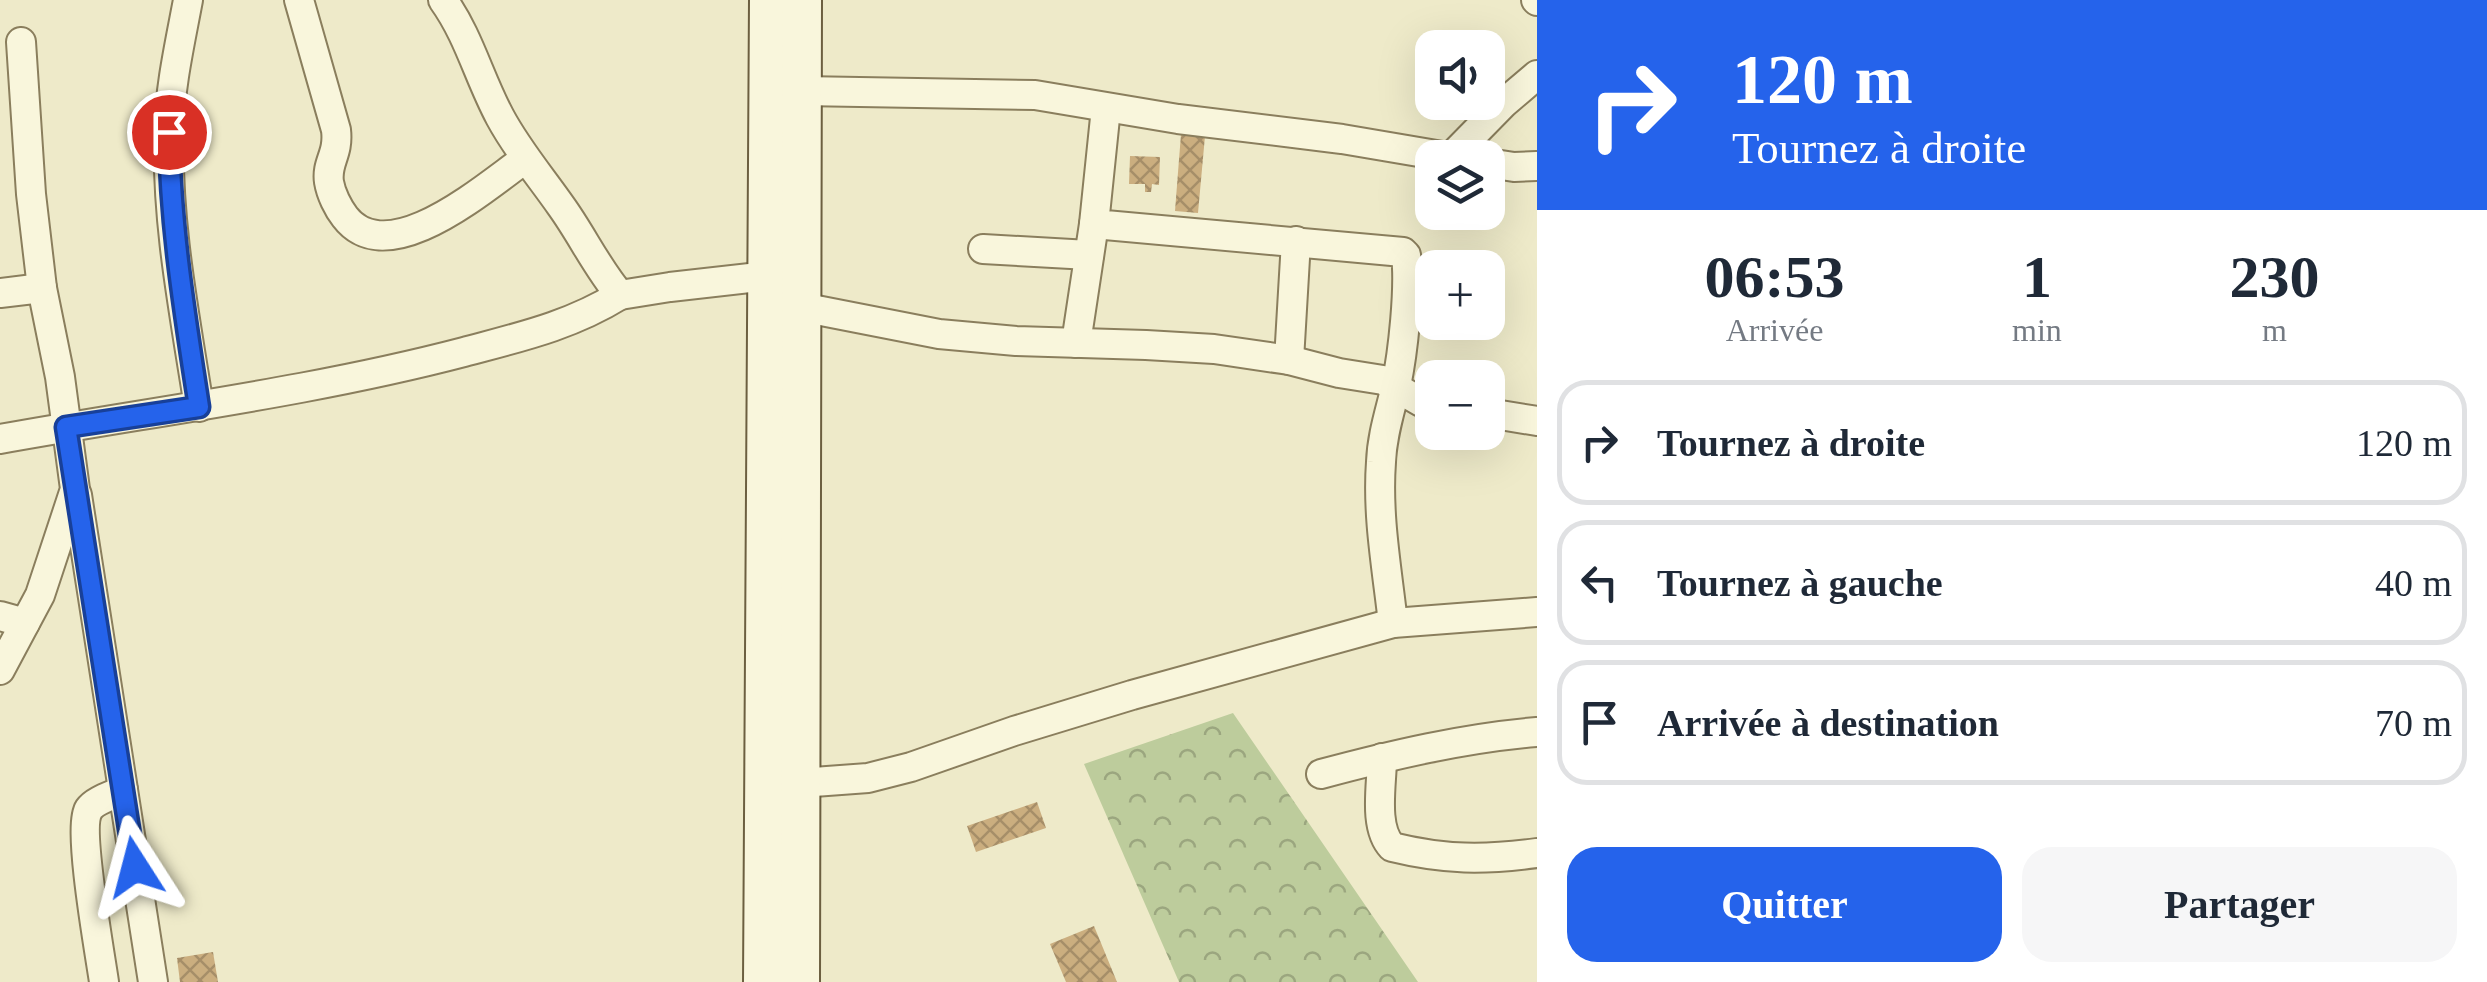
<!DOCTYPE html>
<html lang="fr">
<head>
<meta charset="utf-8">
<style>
	body { margin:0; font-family:Georgia,serif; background:#f6f6f7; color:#1f2937; height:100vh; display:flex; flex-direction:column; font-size:38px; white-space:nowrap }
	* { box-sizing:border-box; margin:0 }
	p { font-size:32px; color:#747a83 }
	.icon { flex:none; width:55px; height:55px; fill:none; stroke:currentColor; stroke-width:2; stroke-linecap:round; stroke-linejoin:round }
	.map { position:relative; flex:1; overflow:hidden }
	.drawer { display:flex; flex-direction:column; background:#fff; width:950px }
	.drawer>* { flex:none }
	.top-card { background:#2563eb; color:#fff; overflow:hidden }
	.controls { position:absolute; left:1415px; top:30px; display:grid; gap:20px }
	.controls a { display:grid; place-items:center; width:90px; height:90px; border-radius:20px; background:#fff; box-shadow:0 10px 40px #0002; font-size:50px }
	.pin { position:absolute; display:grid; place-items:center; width:85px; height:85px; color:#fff; margin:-42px; border:5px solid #fff; border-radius:50%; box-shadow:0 2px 10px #0007 }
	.me { position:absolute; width:110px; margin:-55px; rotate:351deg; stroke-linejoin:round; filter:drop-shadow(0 0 8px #0008) }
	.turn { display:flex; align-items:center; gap:35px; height:210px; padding:0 30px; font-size:45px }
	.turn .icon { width:130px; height:130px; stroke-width:2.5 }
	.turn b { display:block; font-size:70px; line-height:85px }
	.eta { display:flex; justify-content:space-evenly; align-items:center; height:170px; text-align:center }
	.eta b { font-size:60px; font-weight:700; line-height:70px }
	.primary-button { display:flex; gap:20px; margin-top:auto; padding:20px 30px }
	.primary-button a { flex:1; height:115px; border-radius:30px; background:#2563eb; color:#fff; font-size:40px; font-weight:700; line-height:115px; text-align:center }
	.primary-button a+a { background:#f6f6f7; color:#1f2937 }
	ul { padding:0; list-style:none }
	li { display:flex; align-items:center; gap:30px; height:125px; margin:0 20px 15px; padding:0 10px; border:5px solid #e0e1e3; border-radius:30px }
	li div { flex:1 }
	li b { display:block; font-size:38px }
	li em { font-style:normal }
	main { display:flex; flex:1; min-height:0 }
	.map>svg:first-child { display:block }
	.forest { fill:url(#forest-crowns) }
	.building { fill:url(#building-cross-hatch) }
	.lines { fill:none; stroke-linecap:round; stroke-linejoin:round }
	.street-casing { stroke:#8a7e5d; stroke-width:32 }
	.secondary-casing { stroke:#6c5f40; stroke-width:42 }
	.street { stroke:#f9f6dc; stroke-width:28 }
	.secondary { stroke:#f9f6dc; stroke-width:38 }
	.route-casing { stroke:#184099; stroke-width:25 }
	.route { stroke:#2563eb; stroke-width:18 }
</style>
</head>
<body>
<main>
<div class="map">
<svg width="1537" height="982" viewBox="0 0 1537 982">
	<defs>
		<pattern id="forest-crowns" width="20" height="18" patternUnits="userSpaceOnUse" patternTransform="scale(2.5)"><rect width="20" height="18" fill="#bdcc9c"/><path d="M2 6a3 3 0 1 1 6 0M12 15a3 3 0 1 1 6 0" fill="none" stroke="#9ba67f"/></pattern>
		<pattern id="building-cross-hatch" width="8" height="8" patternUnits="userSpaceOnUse" patternTransform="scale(2.5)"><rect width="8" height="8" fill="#cbae7f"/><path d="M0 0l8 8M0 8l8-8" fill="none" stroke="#a68e68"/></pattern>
	</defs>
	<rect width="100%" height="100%" fill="#eeeac9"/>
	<path class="forest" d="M1233,713L1418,982H1179L1084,764Z"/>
	<g class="building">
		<path d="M1181,134L1205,136L1198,213L1175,211Z"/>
		<path d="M1130,156L1160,157L1159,185L1152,184L1151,192H1145V184H1129Z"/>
		<path d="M1037,802L1046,828L976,852L967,826Z"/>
		<path d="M1094,926L1117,982H1066L1050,944Z"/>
		<path d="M213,952L218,982H180L177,958Z"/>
	</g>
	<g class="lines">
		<g class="street-casing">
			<g id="street">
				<path d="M188,0C180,43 170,86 169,130C166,223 185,316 199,407"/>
				<path d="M299,0L336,130C339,155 326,162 329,182C331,194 338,208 345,217C388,273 485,187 525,159"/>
				<path d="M443,0C469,36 479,78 500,117C517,149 540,176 561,206C582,235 597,268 620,295L670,287L767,276"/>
				<path d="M1536,0L1537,1"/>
				<path d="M802,91L1035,95L1178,119L1342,139L1454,158"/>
				<path d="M1106,108L1094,224L1403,252L1406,255C1410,288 1403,353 1396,386C1390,412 1382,435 1381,462C1377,516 1387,569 1393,623"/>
				<path d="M1451,157L1504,103L1537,75"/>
				<path d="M1488,163L1514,167L1537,166"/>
				<path d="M983,249L1089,255"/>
				<path d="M0,293L42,288"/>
				<path d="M801,307L939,334L1016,341L1146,345L1214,349L1289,360L1339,373L1383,380L1421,402L1432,404"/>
				<path d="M1076,343L1094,224"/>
				<path d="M1289,360L1296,241"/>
				<path d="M1488,413L1537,421"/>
				<path d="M0,439C155,411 311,392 464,352C520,337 570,326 620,295"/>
				<path d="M77,495L153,982"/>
				<path d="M0,616L25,623"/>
				<path d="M0,670L40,595L75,489L60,377L42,288L31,194L21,42"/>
				<path d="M1382,758C1382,784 1373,827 1392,847C1445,860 1484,860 1537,853"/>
				<path d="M1321,774C1392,755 1464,738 1537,732"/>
				<path d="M800,783L868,778L911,767L1014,731L1132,695L1393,623L1537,612"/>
				<path d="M104,982C100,954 77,827 89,809C95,800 114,795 123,790"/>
			</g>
		</g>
		<g class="secondary-casing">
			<g id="secondary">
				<path d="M763,982L769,0"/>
				<path d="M800,982L802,0"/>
			</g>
		</g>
		<use href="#street" class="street"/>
		<use href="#secondary" class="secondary"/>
	</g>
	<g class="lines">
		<g class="route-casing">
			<path id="route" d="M135,867L66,427L199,407C185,316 170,225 169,132"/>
		</g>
		<use href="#route" class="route"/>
	</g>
</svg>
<div class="controls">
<a><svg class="icon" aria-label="sound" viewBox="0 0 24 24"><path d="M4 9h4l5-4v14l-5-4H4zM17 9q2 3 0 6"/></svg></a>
<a><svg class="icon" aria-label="layers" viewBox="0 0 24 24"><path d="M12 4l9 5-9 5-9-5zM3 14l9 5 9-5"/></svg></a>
<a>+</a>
<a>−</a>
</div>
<div class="pin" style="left:169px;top:132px;background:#d93025"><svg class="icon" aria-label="arrive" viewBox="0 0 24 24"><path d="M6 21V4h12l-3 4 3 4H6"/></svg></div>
<svg class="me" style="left:135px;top:867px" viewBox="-20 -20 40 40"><path d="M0-17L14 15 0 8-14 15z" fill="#2563eb" stroke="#fff" stroke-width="4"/></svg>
</div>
<section class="drawer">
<div class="top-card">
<div class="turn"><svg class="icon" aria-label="right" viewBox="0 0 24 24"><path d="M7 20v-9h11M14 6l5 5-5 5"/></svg><div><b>120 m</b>Tournez à droite</div></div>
</div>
<div class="eta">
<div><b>06:53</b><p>Arrivée</p></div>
<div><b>1</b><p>min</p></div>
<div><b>230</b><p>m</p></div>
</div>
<ul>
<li><svg class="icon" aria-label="right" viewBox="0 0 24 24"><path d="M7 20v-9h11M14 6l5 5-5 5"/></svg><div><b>Tournez à droite</b></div><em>120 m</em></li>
<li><svg class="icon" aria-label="left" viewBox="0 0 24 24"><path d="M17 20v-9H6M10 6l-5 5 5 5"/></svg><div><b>Tournez à gauche</b></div><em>40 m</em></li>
<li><svg class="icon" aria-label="arrive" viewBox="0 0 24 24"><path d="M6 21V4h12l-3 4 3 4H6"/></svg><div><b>Arrivée à destination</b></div><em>70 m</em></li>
</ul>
<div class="primary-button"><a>Quitter</a><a>Partager</a></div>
</section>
</main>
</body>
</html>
